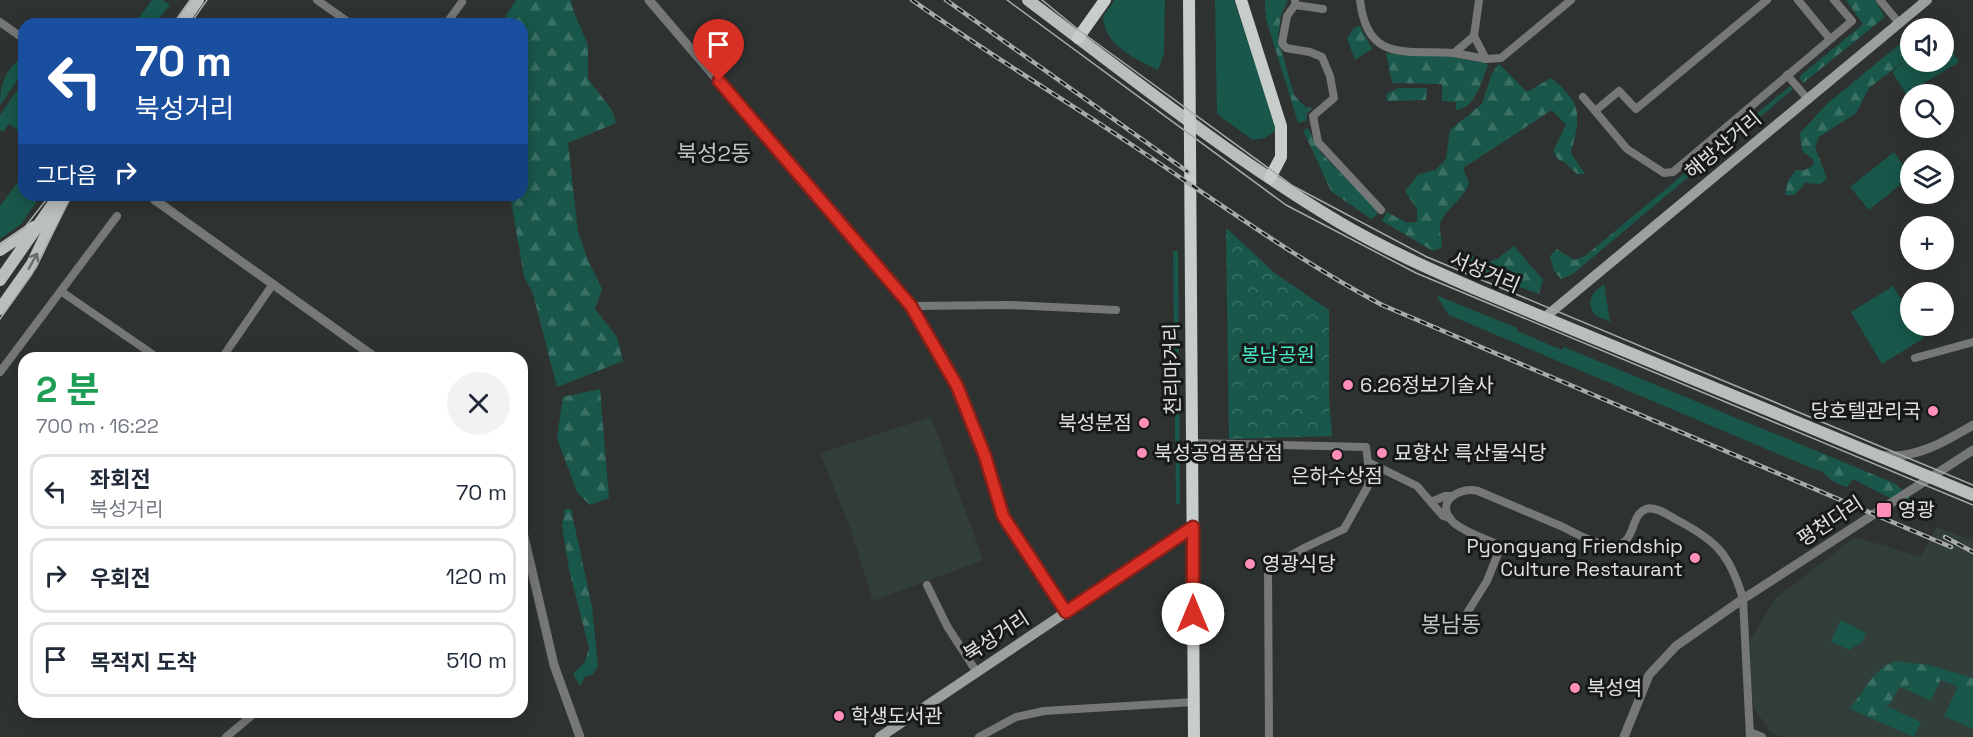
<!DOCTYPE html>
<html lang="ko">
<head>
<meta charset="utf-8">
<style>
	body { margin:0; font-family:"Space Grotesk","Noto Sans KR",sans-serif; background:#f2f2f3; color:#1f2937; height:100vh; display:flex; flex-direction:column; font-size:22px; white-space:nowrap }
	* { box-sizing:border-box; margin:0 }
	p { font-size:20px; color:#747a83 }
	.icon { flex:none; width:33px; height:33px; fill:none; stroke:currentColor; stroke-width:2; stroke-linecap:round; stroke-linejoin:round }
	.map { position:relative; flex:1; overflow:hidden }
	.sheet { position:absolute; left:18px; top:352px; width:510px; height:366px; display:flex; flex-direction:column; background:#fff; border-radius:18px; box-shadow:0 3px 15px #0003 }
	.sheet>* { flex:none }
	.hud { position:absolute; left:18px; top:18px; width:510px; height:183px; border-radius:18px; box-shadow:0 3px 15px #0003; background:#1a4fa0; color:#fff; overflow:hidden }
	.controls { position:absolute; left:1900px; top:18px; display:grid; gap:12px }
	.controls a { display:grid; place-items:center; width:54px; height:54px; border-radius:50%; background:#fff; box-shadow:0 3px 15px #0003; font-size:30px }
	.pin { position:absolute; display:grid; place-items:center; width:51px; height:51px; color:#fff; margin:-62px -26px; border-radius:50% 50% 50% 0; rotate:-45deg; box-shadow:0 0 6px #0007 }
	.pin .icon { rotate:45deg }
	.me { position:absolute; width:66px; margin:-33px; rotate:0deg; stroke-linejoin:round; filter:drop-shadow(0 0 4px #0008) }
	.turn { display:flex; align-items:center; gap:21px; height:126px; padding:0 18px; font-size:27px }
	.turn .icon { width:78px; height:78px; stroke-width:2.5 }
	.turn b { display:block; font-size:42px; line-height:51px }
	.then { display:flex; align-items:center; height:57px; padding:0 18px; background:#0003; gap:12px; font-size:22px }
	.round { display:grid; place-items:center; flex:none; width:63px; height:63px; border-radius:32px; background:#f2f2f3 }
	.summary { display:flex; align-items:center; justify-content:space-between; height:102px; padding:0 18px }
	h1 { font-size:36px; font-weight:700; line-height:45px; color:#1e9e55 }
	ul { padding:0; list-style:none }
	li { display:flex; align-items:center; gap:18px; height:75px; margin:0 12px 9px; padding:0 6px; border:3px solid #e0e1e3; border-radius:18px }
	li div { flex:1 }
	li b { display:block; font-size:22px }
	li em { font-style:normal }
	.map>svg:first-child { display:block }
	.built { fill:#323e3a }
	.grass { fill:#19574a }
	.forest { fill:url(#forest-firs) }
	.park { fill:url(#park-crowns) }
	.lines { fill:none; stroke-linecap:round; stroke-linejoin:round }
	.minor { stroke:#767878; stroke-width:8 }
	.tertiary { stroke:#767878; stroke-width:9 }
	.secondary { stroke:#9ca09f; stroke-width:10 }
	.primary { stroke:#babfbd; stroke-width:12 }
	.trunk { stroke:#c7cdcb; stroke-width:12 }
	.tram { stroke:#a7aba9; stroke-width:1.5 }
	.rail-casing { stroke:#a7aba9; stroke-width:4.5 }
	.rail { stroke:#181a19; stroke-width:2; stroke-dasharray:7; stroke-linecap:butt }
	.oneway { stroke:#696c6b }
	.route-casing { stroke:#8d1f18; stroke-width:15 }
	.route { stroke:#d93025; stroke-width:10 }
	.poi-dot { fill:#ff8eba; stroke:#181a19; stroke-width:2 }
	.labels { text-anchor:middle; stroke-width:6; stroke-linejoin:round; paint-order:stroke }
	.street-label { font-size:20px; fill:#dee1e0; stroke:#181a19 }
	.park-label { font-size:20px; fill:#4aebcb; stroke:#181a19 }
	.poi-label { font-size:20px; fill:#dee1e0; stroke:#181a19; text-anchor:start }
	.quarter-label { font-size:22px; fill:#bfc5c3; stroke:#181a19 }
</style>
</head>
<body>
<div class="map">
<svg width="1973" height="737" viewBox="0 0 1973 737">
	<defs>
		<pattern id="forest-firs" width="22" height="20" patternUnits="userSpaceOnUse" patternTransform="scale(1.5)"><rect width="22" height="20" fill="#19574a"/><path d="M5 1l3.5 6h-7zM16 11l3.5 6h-7z" fill="#3a6f64"/></pattern>
		<pattern id="park-crowns" width="20" height="18" patternUnits="userSpaceOnUse" patternTransform="scale(1.5)"><rect width="20" height="18" fill="#19574a"/><path d="M2 6a3 3 0 1 1 6 0M12 15a3 3 0 1 1 6 0" fill="none" stroke="#3a6f64"/></pattern>
	</defs>
	<rect width="100%" height="100%" fill="#2e3331"/>
	<g class="built">
		<path d="M931,417L983,560L873,601L851,530L820,453Z"/>
		<path d="M1936,527L1973,540V737H1781L1772,733L1755,710L1751,695L1750,640L1776,598L1855,537L1921,557Z"/>
	</g>
	<g class="grass">
		<path d="M152,0H163L170,5L155,24H142L137,20Z"/>
		<path d="M1115,0H1165L1164,53L1158,70C1135,59 1104,45 1103,16Z"/>
		<path d="M1215,0H1234L1275,124V131L1265,138L1253,140L1217,114Z"/>
		<path d="M1948,45L1959,62L1906,94L1892,72L1908,58H1911V62H1944V47Z"/>
		<path d="M24,56V71L0,105C0,84 5,69 24,56Z"/>
		<path d="M24,80V134L9,124L3,132L0,130V115Z"/>
		<path d="M1894,152L1911,176L1869,210L1850,187Z"/>
		<path d="M24,174V195H41L21,224L0,239V206Z"/>
		<path d="M1173,251H1178L1180,504H1176Z"/>
		<path d="M1604,284L1610,322L1595,315C1586,302 1591,293 1604,284Z"/>
		<path d="M1893,286L1911,316V326H1916L1924,338L1882,364L1851,312Z"/>
		<path d="M1436,295L1517,328V331L1562,350L1564,347L1824,454L1815,461L1821,472L1449,315Z"/>
		<path d="M1841,620L1866,633L1862,642L1849,650L1831,641Z"/>
		<path d="M1915,675L1939,683L1931,701L1905,689Z"/>
		<path d="M1956,691L1973,699V729L1944,716Z"/>
		<path d="M1889,707L1921,722L1914,737L1870,718Z"/>
	</g>
	<g class="forest">
		<path d="M516,0H571L574,12L588,45V79L612,110L616,123L568,143L578,232L588,260L602,289L595,309L617,337L623,361L557,387L533,294L524,276L510,195H522V24H501Z"/>
		<path d="M1265,0H1288L1281,15L1278,37L1294,95L1305,107L1312,108L1307,113L1306,121L1298,123L1296,116L1266,19Z"/>
		<path d="M1846,0H1875L1885,17L1803,83L1799,77L1863,24Z"/>
		<path d="M1360,26L1372,49L1355,60L1347,38L1354,28Z"/>
		<path d="M1901,43L1908,58L1869,88L1856,113L1819,137L1815,147L1827,179L1820,184L1805,183L1795,195H1785L1788,181L1796,170H1805L1813,165V159L1802,151L1800,133L1828,103Z"/>
		<path d="M1386,53L1448,56L1488,64C1482,80 1476,108 1456,110V102L1442,101V84L1392,83Z"/>
		<path d="M1499,64L1527,92L1551,78C1584,105 1580,115 1571,153L1585,174H1577L1564,162L1558,159L1553,151L1566,125L1552,110L1463,168L1469,183C1464,198 1450,206 1442,219C1436,228 1444,238 1441,248L1433,251L1382,221L1387,212L1407,223L1417,222V209L1405,191L1419,174L1436,170L1446,159L1450,130L1482,104L1492,73Z"/>
		<path d="M1790,86L1793,89L1573,274L1561,279L1554,271L1550,256L1557,249L1574,260L1585,256Z"/>
		<path d="M1398,88H1427L1426,100L1387,101L1386,94Z"/>
		<path d="M1308,128L1321,153L1377,210V215L1371,219L1331,191L1303,130Z"/>
		<path d="M1514,246L1543,280L1539,294L1467,267V257L1472,256L1482,264L1497,259Z"/>
		<path d="M600,389L609,498L590,505L577,492L557,438L563,397Z"/>
		<path d="M1824,454L1896,484L1915,504L1914,507L1910,508L1853,479L1847,487C1832,483 1822,474 1815,461Z"/>
		<path d="M565,509H571L592,607L598,666L593,674L584,677L580,686L573,674L585,662L589,648L569,569L562,526Z"/>
		<path d="M1895,661L1929,665L1973,678V699L1956,691L1957,686L1941,680L1939,683L1915,675L1905,689L1899,687C1891,703 1887,711 1870,718L1849,708C1866,692 1872,669 1895,661Z"/>
	</g>
	<path class="park" d="M1226,228L1276,274L1329,310V399L1332,436L1229,439Z"/>
	<g class="lines">
		<g class="minor">
			<path d="M317,0L351,24"/>
			<path d="M1295,0V5L1287,16L1282,43L1286,48L1310,52L1322,57L1330,76L1334,98L1313,116L1318,142L1381,210"/>
			<path d="M1360,0C1367,62 1404,50 1454,53L1474,36L1479,0"/>
			<path d="M1767,0L1636,109L1619,91L1595,111L1627,149L1664,173L1673,172L1852,21L1834,0"/>
			<path d="M1798,0L1830,39"/>
			<path d="M1880,0L1899,23"/>
			<path d="M1295,5L1323,9"/>
			<path d="M0,22L24,39"/>
			<path d="M446,24L462,2"/>
			<path d="M1474,36L1486,59"/>
			<path d="M1454,53L1486,59L1501,58L1571,0"/>
			<path d="M1787,75L1807,98"/>
			<path d="M1583,97L1595,111"/>
			<path d="M62,292L158,358"/>
			<path d="M911,306L1010,305L1116,310"/>
			<path d="M222,358L273,284"/>
			<path d="M1915,358L1973,342"/>
			<path d="M0,372L117,216"/>
			<path d="M1193,443L1366,447L1368,462L1417,486L1443,516L1450,518"/>
			<path d="M1431,502L1445,496H1452"/>
			<path d="M927,585L947,626L976,671"/>
			<path d="M1459,626L1487,581L1501,546C1487,539 1465,533 1453,522C1434,503 1458,486 1478,491C1506,503 1535,515 1563,527C1577,534 1594,544 1610,545C1638,547 1628,516 1646,509C1655,506 1667,514 1675,519C1716,540 1730,554 1743,599L1750,737"/>
			<path d="M1750,732L1762,737"/>
			<path d="M226,737L256,712"/>
			<path d="M979,737L1016,717L1044,711L1193,702"/>
			<path d="M1269,737L1268,568L1306,547L1344,529L1368,486V462"/>
		</g>
		<g class="tertiary">
			<path d="M649,0L911,306L957,386L985,456L1003,516L1066,612"/>
			<path d="M155,200L376,358"/>
			<path d="M1880,455C1913,461 1946,441 1973,425"/>
			<path d="M522,528L554,665L580,737"/>
			<path d="M1624,737L1649,675L1676,646L1743,599L1973,450"/>
		</g>
		<g class="secondary">
			<path d="M1544,318L1927,0"/>
			<path d="M880,737L1193,527"/>
		</g>
		<g class="primary">
			<path d="M1028,0C1129,76 1229,156 1337,221C1384,249 1434,271 1485,293L1973,495"/>
			<path d="M181,24L198,0"/>
			<path d="M0,250L34,227"/>
			<path d="M0,280L58,197"/>
			<path d="M0,309L32,264L65,195"/>
		</g>
		<g class="trunk">
			<path d="M1189,0L1194,737"/>
			<path d="M1241,0L1281,126V157L1270,178"/>
			<path d="M1078,38L1105,0"/>
		</g>
		<g class="tram">
			<path d="M1007,0L1286,205L1416,273L1973,505"/>
			<path d="M1042,0L1080,31L1293,186L1427,257L1973,485"/>
			<path d="M173,24L190,0"/>
			<path d="M190,24L207,0"/>
			<path d="M0,245L25,227L50,195"/>
			<path d="M0,319L32,274L72,195"/>
		</g>
		<g class="rail-casing">
			<g id="rail">
				<path d="M912,0C982,50 1057,95 1129,143C1212,198 1294,258 1382,305L1951,547"/>
				<path d="M946,0L1188,172"/>
				<path d="M1945,537L1973,552"/>
			</g>
		</g>
		<use href="#rail" class="rail"/>
	</g>
	<defs><path id="oneway-shaft" d="M-6 0H5M1.5-3L5.5 0L1.5 3" fill="none" stroke-width="1.6" stroke-linecap="round" stroke-linejoin="round" transform="scale(1.5)"/></defs>
	<use class="oneway" href="#oneway-shaft" transform="translate(33 261) rotate(-61)"/>
	<g class="lines">
		<g class="route-casing">
			<path id="route" d="M719,81L911,306L957,386L985,456L1003,516L1066,612L1193,527V614"/>
		</g>
		<use href="#route" class="route"/>
	</g>
	<g class="poi-dot">
		<circle cx="1348" cy="385" r="6"/>
		<circle cx="1933" cy="411" r="6"/>
		<circle cx="1144" cy="423" r="6"/>
		<circle cx="1142" cy="453" r="6"/>
		<circle cx="1382" cy="453" r="6"/>
		<circle cx="1337" cy="455" r="6"/>
		<rect x="1876" y="502" width="16" height="16" rx="3"/>
		<circle cx="1695" cy="558" r="6"/>
		<circle cx="1250" cy="564" r="6"/>
		<circle cx="1575" cy="688" r="6"/>
		<circle cx="839" cy="716" r="6"/>
	</g>
	<g class="labels">
		<g class="street-label">
			<text transform="translate(1723 145) rotate(-40)" y="7">해방산거리</text>
			<text transform="translate(1485 272) rotate(23)" y="7">서성거리</text>
			<text transform="translate(1172 369) rotate(-91)" y="7">천리마거리</text>
			<text transform="translate(1830 521) rotate(-33)" y="7">평천다리</text>
			<text transform="translate(996 636) rotate(-33)" y="7">북성거리</text>
		</g>
		<g class="park-label">
			<text x="1278" y="362">봉남공원</text>
		</g>
		<g class="poi-label">
			<text x="1360" y="392">6.26정보기술사</text>
			<text x="1921" y="418" text-anchor="end">당호텔관리국</text>
			<text x="1132" y="430" text-anchor="end">북성분점</text>
			<text x="1154" y="460">북성공엄품삼점</text>
			<text x="1394" y="460">묘향산 륵산물식당</text>
			<text x="1337" y="483" text-anchor="middle">은하수상점</text>
			<text x="1898" y="517">영광</text>
			<text x="1683" y="553" text-anchor="end">Pyongyang Friendship<tspan x="1683" dy="23">Culture Restaurant</tspan></text>
			<text x="1262" y="571">영광식당</text>
			<text x="1587" y="695">북성역</text>
			<text x="851" y="723">학생도서관</text>
		</g>
		<g class="quarter-label">
			<text x="714" y="161">북성2동</text>
			<text x="1451" y="632">봉남동</text>
		</g>
	</g>
</svg>
<div class="controls">
<a><svg class="icon" aria-label="sound" viewBox="0 0 24 24"><path d="M4 9h4l5-4v14l-5-4H4zM17 9q2 3 0 6"/></svg></a>
<a><svg class="icon" aria-label="search" viewBox="0 0 24 24"><circle cx="10" cy="10" r="6"/><path d="M15 15l6 6"/></svg></a>
<a><svg class="icon" aria-label="layers" viewBox="0 0 24 24"><path d="M12 4l9 5-9 5-9-5zM3 14l9 5 9-5"/></svg></a>
<a>+</a>
<a>−</a>
</div>
<div class="pin" style="left:719px;top:81px;background:#d93025"><svg class="icon" aria-label="arrive" viewBox="0 0 24 24"><path d="M6 21V4h12l-3 4 3 4H6"/></svg></div>
<svg class="me" style="left:1193px;top:614px" viewBox="-20 -20 40 40"><circle r="19" fill="#fff"/><path d="M0-13L10 11 0 6-10 11z" fill="#d93025"/></svg>
<div class="hud">
<div class="turn"><svg class="icon" aria-label="left" viewBox="0 0 24 24"><path d="M17 20v-9H6M10 6l-5 5 5 5"/></svg><div><b>70 m</b>북성거리</div></div>
<div class="then">그다음<svg class="icon" aria-label="right" viewBox="0 0 24 24"><path d="M7 20v-9h11M14 6l5 5-5 5"/></svg></div>
</div>
<section class="sheet">
<div class="summary"><div><h1>2 분</h1><p>700 m · 16:22</p></div><a class="round"><svg class="icon" aria-label="close" viewBox="0 0 24 24"><path d="M6 6l12 12M18 6L6 18"/></svg></a></div>
<ul>
<li><svg class="icon" aria-label="left" viewBox="0 0 24 24"><path d="M17 20v-9H6M10 6l-5 5 5 5"/></svg><div><b>좌회전</b><p>북성거리</p></div><em>70 m</em></li>
<li><svg class="icon" aria-label="right" viewBox="0 0 24 24"><path d="M7 20v-9h11M14 6l5 5-5 5"/></svg><div><b>우회전</b></div><em>120 m</em></li>
<li><svg class="icon" aria-label="arrive" viewBox="0 0 24 24"><path d="M6 21V4h12l-3 4 3 4H6"/></svg><div><b>목적지 도착</b></div><em>510 m</em></li>
</ul>
</section>
</div>
</body>
</html>
